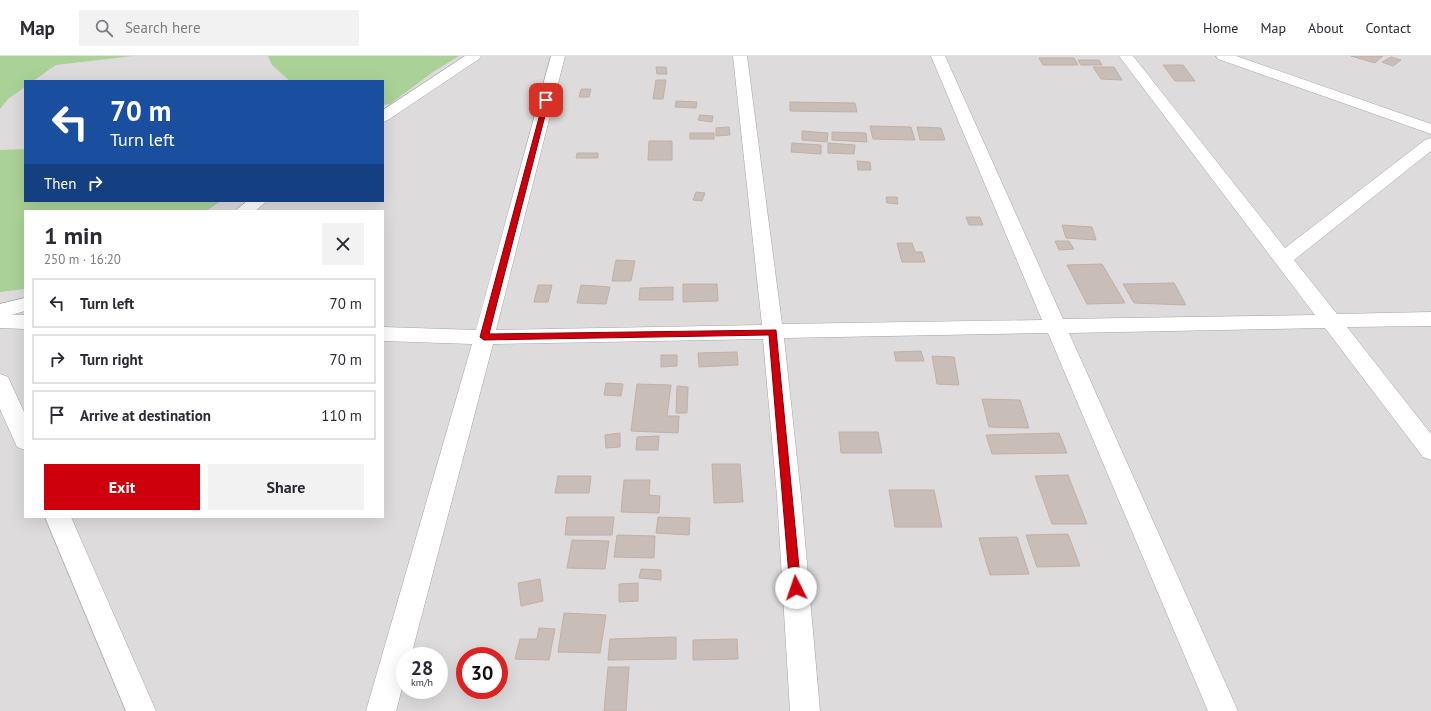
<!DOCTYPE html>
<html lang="en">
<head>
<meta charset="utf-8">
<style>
	body { margin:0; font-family:"PT Sans",sans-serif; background:#f2f2f3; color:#2b2b33; height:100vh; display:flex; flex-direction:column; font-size:15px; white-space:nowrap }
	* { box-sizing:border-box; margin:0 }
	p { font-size:13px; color:#7c7c81 }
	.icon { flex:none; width:22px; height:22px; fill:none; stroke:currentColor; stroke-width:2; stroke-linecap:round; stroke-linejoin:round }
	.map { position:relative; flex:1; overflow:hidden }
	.details { position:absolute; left:24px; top:154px; width:360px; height:308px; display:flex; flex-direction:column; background:#fff; border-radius:0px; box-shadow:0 4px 16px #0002 }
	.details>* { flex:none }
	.guide { position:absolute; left:24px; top:24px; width:360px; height:122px; border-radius:0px; box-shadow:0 4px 16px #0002; background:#1a4fa0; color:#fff; overflow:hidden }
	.speed { position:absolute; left:396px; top:591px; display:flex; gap:8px; font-size:20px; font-weight:700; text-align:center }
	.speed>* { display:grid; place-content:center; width:52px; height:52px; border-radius:50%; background:#fff; box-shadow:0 4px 16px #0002; line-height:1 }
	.speed small { font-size:10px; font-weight:400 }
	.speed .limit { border:6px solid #d22; background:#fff; color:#111 }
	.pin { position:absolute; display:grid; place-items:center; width:34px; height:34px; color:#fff; margin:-17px; border-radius:8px; box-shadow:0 2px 6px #0006 }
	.me { position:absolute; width:44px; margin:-22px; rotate:356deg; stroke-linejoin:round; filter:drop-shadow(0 0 3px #0008) }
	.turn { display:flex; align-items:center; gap:14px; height:84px; padding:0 20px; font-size:18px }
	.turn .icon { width:52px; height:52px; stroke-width:2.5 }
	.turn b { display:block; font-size:28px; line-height:34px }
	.then { display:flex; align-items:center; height:38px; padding:0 20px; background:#0003; gap:8px; font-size:15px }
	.round { display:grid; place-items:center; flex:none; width:42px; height:42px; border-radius:0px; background:#f2f2f3 }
	.headline { display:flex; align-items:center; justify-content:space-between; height:68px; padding:0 20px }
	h1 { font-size:24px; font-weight:700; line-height:30px }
	.button { display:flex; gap:8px; margin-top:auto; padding:8px 20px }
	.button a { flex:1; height:46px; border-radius:0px; background:#cd000c; color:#fff; font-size:16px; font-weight:700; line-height:46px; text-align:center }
	.button a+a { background:#f2f2f3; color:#2b2b33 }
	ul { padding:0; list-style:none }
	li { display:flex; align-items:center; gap:12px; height:50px; margin:0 8px 6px; padding:0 12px; border:2px solid #e1e1e2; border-radius:0px }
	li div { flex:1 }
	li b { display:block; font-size:15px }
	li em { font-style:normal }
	header { display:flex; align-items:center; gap:24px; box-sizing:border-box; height:56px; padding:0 20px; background:#fff; border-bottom:1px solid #e1e1e2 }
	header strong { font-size:19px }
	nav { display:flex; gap:22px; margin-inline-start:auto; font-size:14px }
	.search { width:280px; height:36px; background:#f2f2f3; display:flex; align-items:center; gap:10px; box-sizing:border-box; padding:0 14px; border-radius:0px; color:#7c7c81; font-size:15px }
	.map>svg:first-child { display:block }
	.residential { fill:#dddbdb; fill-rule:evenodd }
	.forest { fill:#abd296 }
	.building { fill:#c8bdb7; stroke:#c2b0a5 }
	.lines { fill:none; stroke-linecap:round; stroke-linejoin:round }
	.minor-casing { stroke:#a5a5a5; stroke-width:1 }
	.tertiary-casing { stroke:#a5a5a5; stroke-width:1 }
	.minor { fill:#fff; fill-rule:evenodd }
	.tertiary { fill:#fff; fill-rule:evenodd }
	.route { fill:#cd000c; stroke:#850008 }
</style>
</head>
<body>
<header>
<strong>Map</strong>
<div class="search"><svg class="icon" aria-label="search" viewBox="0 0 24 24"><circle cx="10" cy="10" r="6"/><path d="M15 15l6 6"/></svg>Search here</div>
<nav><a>Home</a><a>Map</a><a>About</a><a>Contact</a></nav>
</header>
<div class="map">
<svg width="1431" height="655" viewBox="0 0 1431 655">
	<rect width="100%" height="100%" fill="#f0ebe4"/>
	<path class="residential" d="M0,0H1431V655H0ZM25,25H383V145H25ZM25,155H383V461H25ZM405,600H439V634H405ZM465,600H499V634H465Z"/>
	<g class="forest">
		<path d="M0,0H133L56,9L33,25H25V31L8,43L0,53Z"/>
		<path d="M268,0H459L433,16L390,48L383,49V25H290L272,9Z"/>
		<path d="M25,93V145H221L206,155H25V233L0,236V94Z"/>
	</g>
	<g class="building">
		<path d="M1351,0H1383L1375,7Z"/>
		<path d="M1391,1L1401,4L1393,10L1382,6Z"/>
		<path d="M1039,2H1074L1078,9H1043Z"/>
		<path d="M1078,4H1099L1102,9H1081Z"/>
		<path d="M1163,9H1183L1195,25H1175Z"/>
		<path d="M656,11H666L667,18H657Z"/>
		<path d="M1093,11H1114L1122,24L1101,23Z"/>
		<path d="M656,24H666L663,43H653Z"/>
		<path d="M581,33H591L589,41H579Z"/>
		<path d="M676,45L697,46L696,52L675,51Z"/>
		<path d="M790,46L855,47L857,56L790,55Z"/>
		<path d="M700,59L713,60L712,66L698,64Z"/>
		<path d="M870,70L911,71L915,84L873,83Z"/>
		<path d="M729,71L730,79L716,80V72Z"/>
		<path d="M917,71L941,72L945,84H920Z"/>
		<path d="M802,75L828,77L827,86L802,84Z"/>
		<path d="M832,76L866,77L867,86L832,84Z"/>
		<rect x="690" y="77" width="24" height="6"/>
		<path d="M649,85H672V104H648Z"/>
		<path d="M792,87L821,89V98L791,96Z"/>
		<path d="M828,87L855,89L854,98L828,97Z"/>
		<path d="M577,97H598V102H576Z"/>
		<path d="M857,105L870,106L871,114H858Z"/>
		<path d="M696,136L705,137L702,145L693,144Z"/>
		<path d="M886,141H897L898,148L887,147Z"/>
		<path d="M966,161H980L983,169H969Z"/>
		<path d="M1062,169L1092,171L1096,184L1066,182Z"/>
		<path d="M1055,185H1069L1074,193L1059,194Z"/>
		<path d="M897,187H912L915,196H922L925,206H902Z"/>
		<path d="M616,204L635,205L631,225H612Z"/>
		<path d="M1102,208L1125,247L1087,248L1067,209Z"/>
		<path d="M1174,227L1186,249L1134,247L1123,228Z"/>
		<path d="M683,228H717L718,245L683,246Z"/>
		<path d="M538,229H552L548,246H534Z"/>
		<path d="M581,229L610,231L606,248L577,247Z"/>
		<path d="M673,231V244H639L640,232Z"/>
		<path d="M921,295L924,305H896L894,296Z"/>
		<path d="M737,296L738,309L699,311L698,297Z"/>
		<path d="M661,299H677V310L661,311Z"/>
		<path d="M932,300L954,301L959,329L937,328Z"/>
		<path d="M606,327L623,328L621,340L604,339Z"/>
		<path d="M637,328L671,329L667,360H679L678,377L631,375Z"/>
		<path d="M677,330L688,331L687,357H676Z"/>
		<path d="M982,343L1020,344L1029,372L989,371Z"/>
		<path d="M839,376H878L882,397H841Z"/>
		<path d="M620,377V391L606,392L605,379Z"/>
		<path d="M1059,377L1067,397L992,398L986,379Z"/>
		<path d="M659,380L658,394H636L637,381Z"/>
		<path d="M712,408H740L743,446L714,447Z"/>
		<path d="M1068,419L1087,468H1052L1035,420Z"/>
		<path d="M558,420H591L589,437H555Z"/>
		<path d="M624,424H650L649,439L660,440L659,457L621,456Z"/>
		<path d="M889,434H934L942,471H895Z"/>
		<path d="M567,461H614L612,479H565Z"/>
		<path d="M658,461L690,462L689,479L656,477Z"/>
		<path d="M1068,478L1080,510L1037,511L1026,479Z"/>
		<path d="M617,479L655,480L654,502L614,501Z"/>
		<path d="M1017,481L1029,518L990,519L979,482Z"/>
		<path d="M572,484L609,485L605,513L567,512Z"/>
		<path d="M641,513L661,514V524L639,522Z"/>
		<path d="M540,523L543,545L521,550L518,527Z"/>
		<path d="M638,527V545L619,546V528Z"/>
		<path d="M564,557L606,559L600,597L558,596Z"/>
		<path d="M539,572L555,573L549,604L515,603L520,583H537Z"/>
		<path d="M676,581V603L608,604L610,583Z"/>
		<path d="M737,583L738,603L693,604V584Z"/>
		<path d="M608,611H629L626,655H604Z"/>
	</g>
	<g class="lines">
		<g class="minor-casing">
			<g id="minor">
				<path d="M551,0H565L496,274L762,269L733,0H747L782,268L1042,264L931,0H945L1063,263L1315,259L1119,0H1133L1285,192L1425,84L1431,82V95L1294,204L1337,258L1431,256V270L1347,271L1431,378V404L1423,401L1325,272L1069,277L1238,655H1208L1048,277L784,282L801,440L820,655H790L777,440L763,283L493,288L411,600H405V621L396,655H366L472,288L383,285V271L476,274Z"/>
				<path d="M1216,0H1236L1431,68V78L1218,3Z"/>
				<path d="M0,258L25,259V273L0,272Z"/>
			</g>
		</g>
		<g class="tertiary-casing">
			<g id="tertiary">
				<path d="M465,0H481L479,3L388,64L383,66V54Z"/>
				<path d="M247,145H267L255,155H235Z"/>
				<path d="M25,242V255L0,262V248Z"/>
				<path d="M0,318L8,321L25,358V394L17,391L0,353Z"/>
				<path d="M45,461H71L156,655H126Z"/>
			</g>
		</g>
		<use href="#minor" class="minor"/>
		<use href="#tertiary" class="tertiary"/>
	</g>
	<path class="route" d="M544,43L549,44L489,278L776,274L801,532L800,535L796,537L792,535L790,532L769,279L484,284L480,281Z"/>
</svg>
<div class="speed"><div>28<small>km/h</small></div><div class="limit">30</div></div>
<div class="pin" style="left:546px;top:44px;background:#d93025"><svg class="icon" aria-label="arrive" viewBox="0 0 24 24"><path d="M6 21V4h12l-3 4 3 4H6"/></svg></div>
<svg class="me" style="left:796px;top:532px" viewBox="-20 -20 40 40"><circle r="19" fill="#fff"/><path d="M0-13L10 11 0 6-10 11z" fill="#cd000c"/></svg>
<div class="guide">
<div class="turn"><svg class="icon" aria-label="left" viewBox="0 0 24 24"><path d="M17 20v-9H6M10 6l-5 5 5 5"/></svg><div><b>70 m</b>Turn left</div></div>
<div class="then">Then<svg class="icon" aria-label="right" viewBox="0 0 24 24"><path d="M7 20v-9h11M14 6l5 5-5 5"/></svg></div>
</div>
<section class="details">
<div class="headline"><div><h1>1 min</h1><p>250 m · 16:20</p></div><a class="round"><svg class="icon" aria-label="close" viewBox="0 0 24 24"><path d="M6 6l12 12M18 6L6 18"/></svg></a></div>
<ul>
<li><svg class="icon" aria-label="left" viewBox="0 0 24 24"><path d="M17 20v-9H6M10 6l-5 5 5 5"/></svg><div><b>Turn left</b></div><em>70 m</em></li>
<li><svg class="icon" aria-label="right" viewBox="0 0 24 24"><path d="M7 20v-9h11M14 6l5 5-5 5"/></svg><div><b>Turn right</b></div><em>70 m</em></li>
<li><svg class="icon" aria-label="arrive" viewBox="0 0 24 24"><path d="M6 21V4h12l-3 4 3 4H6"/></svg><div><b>Arrive at destination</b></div><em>110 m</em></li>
</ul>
<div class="button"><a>Exit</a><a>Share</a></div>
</section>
</div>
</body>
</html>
